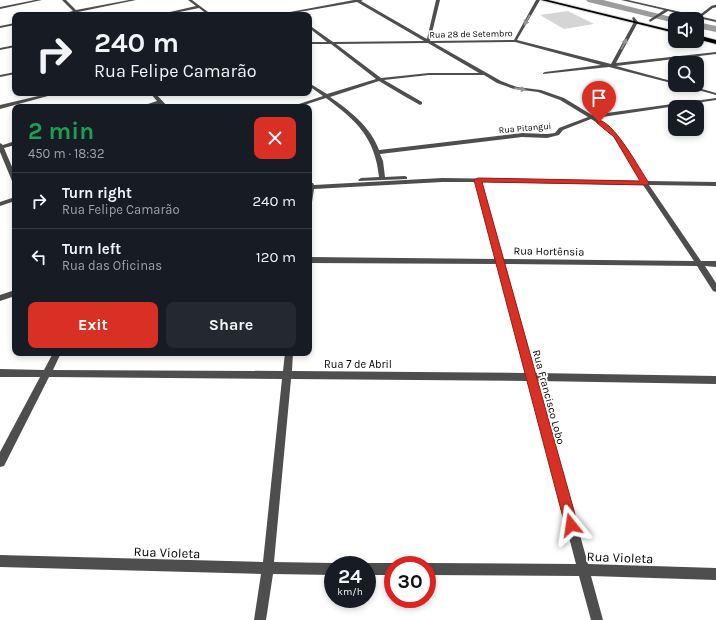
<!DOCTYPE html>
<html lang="en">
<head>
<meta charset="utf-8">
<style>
	body { margin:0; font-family:Karla,sans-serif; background:#242831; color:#f1f3f6; height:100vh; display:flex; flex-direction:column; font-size:15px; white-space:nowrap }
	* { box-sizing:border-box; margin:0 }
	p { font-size:13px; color:#9ea1a6 }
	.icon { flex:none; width:22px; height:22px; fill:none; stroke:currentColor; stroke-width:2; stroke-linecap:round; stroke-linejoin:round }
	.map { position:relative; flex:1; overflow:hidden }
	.side { position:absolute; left:12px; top:104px; width:300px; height:252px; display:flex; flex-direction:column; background:#171b24; border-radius:8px; box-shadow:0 2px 6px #0003 }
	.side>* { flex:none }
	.hud { position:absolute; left:12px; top:12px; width:300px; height:84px; border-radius:8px; box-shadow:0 2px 6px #0003; background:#171b24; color:#f1f3f6; overflow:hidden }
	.controls { position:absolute; left:668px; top:12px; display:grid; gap:8px }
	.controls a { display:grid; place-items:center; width:36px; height:36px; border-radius:8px; background:#171b24; box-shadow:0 2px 6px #0003; font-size:20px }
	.speed { position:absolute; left:324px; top:556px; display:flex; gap:8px; font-size:20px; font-weight:700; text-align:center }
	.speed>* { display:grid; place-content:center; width:52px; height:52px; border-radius:50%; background:#171b24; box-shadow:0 2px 6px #0003; line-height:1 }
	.speed small { font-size:10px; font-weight:400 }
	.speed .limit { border:6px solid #d22; background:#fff; color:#111 }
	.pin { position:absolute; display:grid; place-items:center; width:34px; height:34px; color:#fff; margin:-41px -17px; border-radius:50% 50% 50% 0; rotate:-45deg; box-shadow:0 0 4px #0007 }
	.pin .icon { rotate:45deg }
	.me { position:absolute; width:44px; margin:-22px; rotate:345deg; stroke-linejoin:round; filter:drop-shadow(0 0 3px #0008) }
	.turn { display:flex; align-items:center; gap:14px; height:84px; padding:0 16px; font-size:18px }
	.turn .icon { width:52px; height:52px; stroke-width:2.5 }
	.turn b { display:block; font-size:28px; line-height:34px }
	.round { display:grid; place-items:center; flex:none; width:42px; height:42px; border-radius:8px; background:#242831 }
	.head { display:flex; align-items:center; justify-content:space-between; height:68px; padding:0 16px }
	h1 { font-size:24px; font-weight:700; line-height:30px; color:#1e9e55 }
	.action { display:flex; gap:8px; margin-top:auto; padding:8px 16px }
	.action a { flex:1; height:46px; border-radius:8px; background:#d93025; color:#fff; font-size:16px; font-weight:700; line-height:46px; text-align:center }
	.action a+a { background:#242831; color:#f1f3f6 }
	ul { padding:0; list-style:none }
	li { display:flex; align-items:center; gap:12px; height:56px; padding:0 16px; border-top:1px solid #363941 }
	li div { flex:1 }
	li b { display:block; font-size:15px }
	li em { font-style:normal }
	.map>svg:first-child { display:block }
	.green { fill:#d5d5d5 }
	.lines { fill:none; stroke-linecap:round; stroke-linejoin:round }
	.river { fill:#9c9c9c; fill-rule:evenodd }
	.primary-casing { stroke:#dbdbdb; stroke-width:2 }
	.lane { stroke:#4e4e4e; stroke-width:2.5 }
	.street { fill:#4e4e4e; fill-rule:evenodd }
	.primary { fill:#000; fill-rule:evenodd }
	.oneway { fill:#959595 }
	.route { fill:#d93025; stroke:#8d1f18 }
	.labels { text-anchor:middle; stroke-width:3.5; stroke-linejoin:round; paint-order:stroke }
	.far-street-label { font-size:9px; fill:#000; stroke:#fff }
	.street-label { font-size:11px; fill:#000; stroke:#fff }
	.near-street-label { font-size:13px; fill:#000; stroke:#fff }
</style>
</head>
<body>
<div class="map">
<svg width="716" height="620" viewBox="0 0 716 620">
	<rect width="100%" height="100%" fill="#fff"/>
	<path class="green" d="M568,11L594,24L564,29L540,15Z"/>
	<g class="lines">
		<g class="river">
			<path d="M586,0H603L679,19H675V23L588,2Z"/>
			<path d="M697,22L716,26V32L697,28Z"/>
		</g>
		<g class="primary-casing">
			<g id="primary">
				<path d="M541,0H548L675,31V33Z"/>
				<path d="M697,35L716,40V44L697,39Z"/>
			</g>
		</g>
		<path class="lane" d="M699,17L712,7L716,6"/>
		<g class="street">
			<path d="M35,0H42L0,9V7Z"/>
			<path d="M62,0H66L76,10L129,0H136L78,12L80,14L78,15L75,13L56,15L73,11Z"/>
			<path d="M188,0H192L212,15H208L199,8L165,15H157L196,6Z"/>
			<path d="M354,0H363L361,1L427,39L436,0H440L430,41L514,40L536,0H540L517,40L611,64L634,22L632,18L634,17L638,22L616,63L716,52V54L616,66L675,82V84L609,67L543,74V73L545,72L601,65L515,42L434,43L501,81L517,87L541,90L564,98L592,115L716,98V100L596,118C621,133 632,157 647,181L716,182V186L649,185L701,261H716V267L705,266L716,283V292L713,291L697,266L505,264L535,373L716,376V384L537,381L588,564L716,568V580L591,576L603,620H591L579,576L427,575V565H423L427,563L576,564L528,381L291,379L274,562L333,563L337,565H333V575L273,574L266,620H254L261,574L0,567V555L263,562L282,379L49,377L4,466L0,467V452L40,377H0V369L44,370L53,353H61L53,370L283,371L285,353H293L292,371L526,373L497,264L309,263V257L496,259L476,182H442L314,189L312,202L309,204V183H313L314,185L442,178L641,181L614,137L604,127L591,119L563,130L559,135L547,138L522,137L380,154L383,161L385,177L405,176L407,177V179L359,181L358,180L361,178L379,177C375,138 357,121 326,98L298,107H290L323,96L309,86V83L327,94L376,79L331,44H309V42H327L309,28V25L333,42L424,41L357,2L282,15H274ZM428,43L479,73H429L381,78L336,44ZM429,75H484L497,83L514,89L538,92L560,100L588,117L559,128L555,133L547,134L522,133L379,150C371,127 349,110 330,97L379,81L404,96L420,105L422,104V102L384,80ZM482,182L643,185L694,261L503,259Z"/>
			<path d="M621,0H628L716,20V22L668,11L650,22L649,20L664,10Z"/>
			<path d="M15,23V25L0,28V26Z"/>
			<path d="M15,45V47L0,50V48Z"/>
			<path d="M15,72V74L0,77V75Z"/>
			<path d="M680,85H688L716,93V95Z"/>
			<path d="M51,93H59L0,109V105Z"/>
			<path d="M150,93H155L168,107H162L159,104L148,107H139L157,101Z"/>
			<path d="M15,141V145L4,148L15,174V183L12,181L0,152V143L3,145Z"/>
			<path d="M15,197V201L0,206V202Z"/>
			<path d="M15,290V296L0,301V295Z"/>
			<path d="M367,563H393L397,565H393V575H367V565H363Z"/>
		</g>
		<use href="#primary" class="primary"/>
	</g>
	<defs><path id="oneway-solid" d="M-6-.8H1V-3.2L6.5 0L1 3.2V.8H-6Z"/></defs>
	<g class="oneway">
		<use href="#oneway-solid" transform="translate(527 20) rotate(119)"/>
		<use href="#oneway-solid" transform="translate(624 44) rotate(-62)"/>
		<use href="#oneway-solid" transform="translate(520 89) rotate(9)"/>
	</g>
	<path class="route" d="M597,120C613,119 640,170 649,183L647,185L482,182L578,525L576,530L571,532L567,530L565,525L474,180L478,178L640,181L614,137L597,123Z"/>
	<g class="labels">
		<g class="far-street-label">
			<text transform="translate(471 34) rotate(-1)" y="3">Rua 28 de Setembro</text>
			<text transform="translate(525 128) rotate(-5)" y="3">Rua Pitangui</text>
		</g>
		<g class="street-label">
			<text transform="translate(549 251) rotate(1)" y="4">Rua Hortênsia</text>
			<text x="358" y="368">Rua 7 de Abril</text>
			<text transform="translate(549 397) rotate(75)" y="4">Rua Francisco Lobo</text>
		</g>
		<g class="near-street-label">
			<text transform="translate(167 552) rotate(2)" y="5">Rua Violeta</text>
			<text transform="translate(620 557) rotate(2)" y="5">Rua Violeta</text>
		</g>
	</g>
</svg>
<div class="controls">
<a><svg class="icon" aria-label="sound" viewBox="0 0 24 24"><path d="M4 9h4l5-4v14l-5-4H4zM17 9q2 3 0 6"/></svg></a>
<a><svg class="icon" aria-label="search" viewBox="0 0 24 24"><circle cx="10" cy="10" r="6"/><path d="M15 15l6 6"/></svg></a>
<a><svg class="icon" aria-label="layers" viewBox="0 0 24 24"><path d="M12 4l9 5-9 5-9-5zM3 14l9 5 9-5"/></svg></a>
</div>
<div class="speed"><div>24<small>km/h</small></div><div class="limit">30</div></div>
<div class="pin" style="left:599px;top:122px;background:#d93025"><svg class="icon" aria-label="arrive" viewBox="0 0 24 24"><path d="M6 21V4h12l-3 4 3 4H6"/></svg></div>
<svg class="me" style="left:571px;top:525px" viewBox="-20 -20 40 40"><path d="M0-17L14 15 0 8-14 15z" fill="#d93025" stroke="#fff" stroke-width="4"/></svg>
<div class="hud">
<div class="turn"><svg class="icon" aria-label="right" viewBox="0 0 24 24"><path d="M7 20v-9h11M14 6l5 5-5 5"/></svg><div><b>240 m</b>Rua Felipe Camarão</div></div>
</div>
<section class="side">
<div class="head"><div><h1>2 min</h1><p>450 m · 18:32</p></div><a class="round" style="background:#d93025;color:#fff"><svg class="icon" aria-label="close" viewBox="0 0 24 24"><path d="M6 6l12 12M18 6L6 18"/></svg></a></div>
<ul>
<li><svg class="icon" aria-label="right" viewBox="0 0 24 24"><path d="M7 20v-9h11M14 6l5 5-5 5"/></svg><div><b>Turn right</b><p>Rua Felipe Camarão</p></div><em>240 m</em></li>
<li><svg class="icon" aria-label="left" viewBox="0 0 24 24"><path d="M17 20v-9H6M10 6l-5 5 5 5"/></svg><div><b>Turn left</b><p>Rua das Oficinas</p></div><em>120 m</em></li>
</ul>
<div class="action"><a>Exit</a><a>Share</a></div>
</section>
</div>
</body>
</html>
